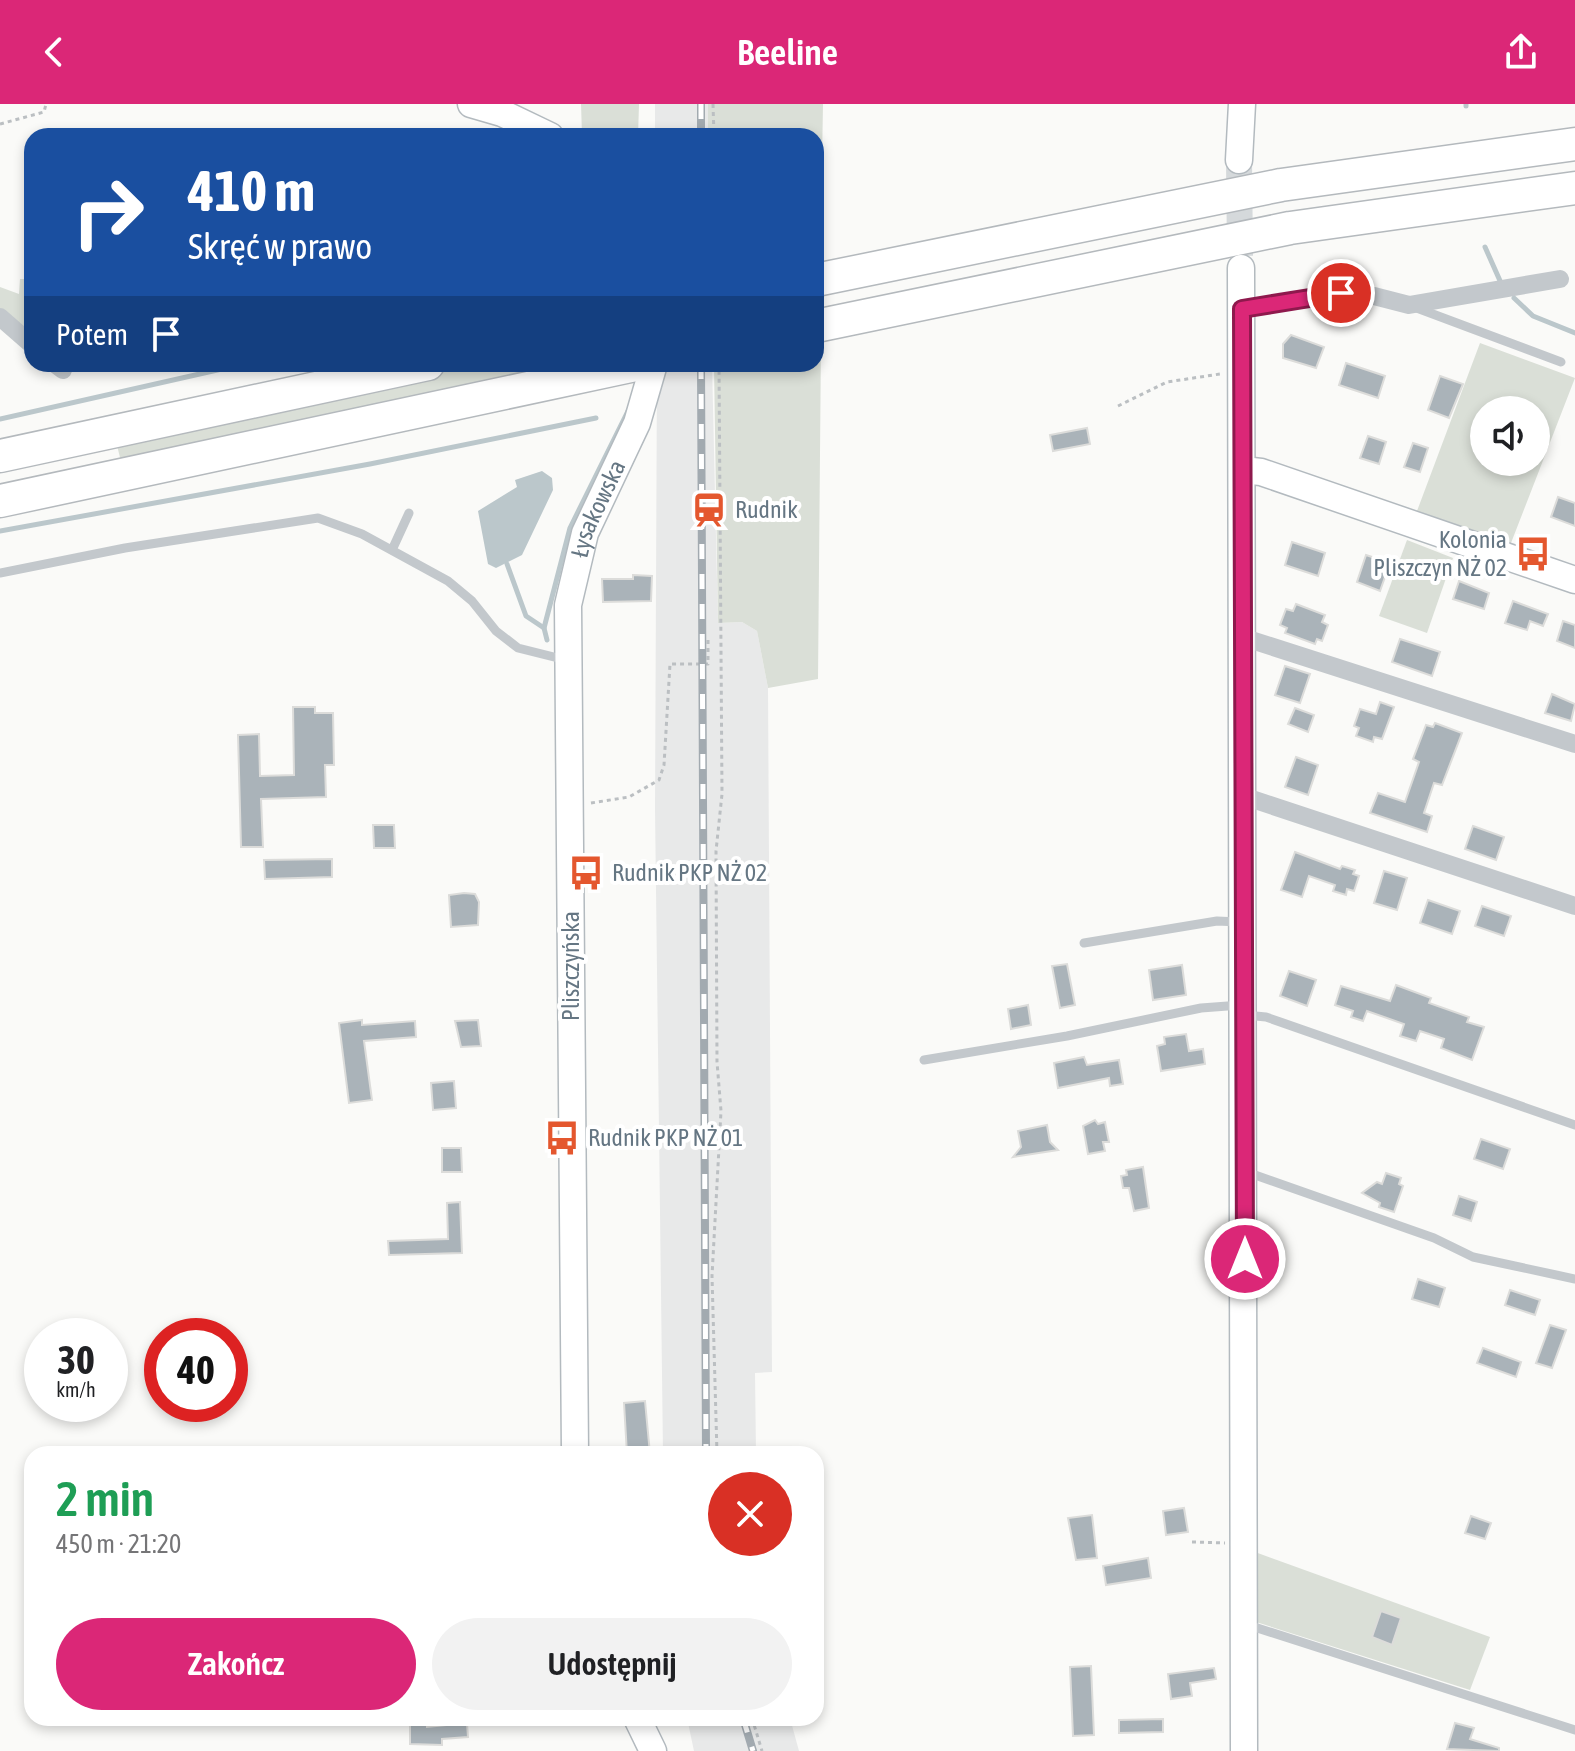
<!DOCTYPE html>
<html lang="pl">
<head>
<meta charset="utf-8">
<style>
	body { margin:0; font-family:"Asap Condensed",sans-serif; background:#f2f2f2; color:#202124; height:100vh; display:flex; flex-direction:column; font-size:30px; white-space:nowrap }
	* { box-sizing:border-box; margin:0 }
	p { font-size:26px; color:#757577 }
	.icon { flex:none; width:44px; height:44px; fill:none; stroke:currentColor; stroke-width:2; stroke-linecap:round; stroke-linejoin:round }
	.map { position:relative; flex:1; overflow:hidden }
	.sheet { position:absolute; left:24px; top:1342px; width:800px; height:280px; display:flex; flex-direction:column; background:#fff; border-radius:24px; box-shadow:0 4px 12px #0003 }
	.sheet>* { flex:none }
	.hud { position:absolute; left:24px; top:24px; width:800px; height:244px; border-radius:24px; box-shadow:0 4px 12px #0003; background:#1a4fa0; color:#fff; overflow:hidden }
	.controls { position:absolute; left:1470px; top:292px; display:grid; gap:16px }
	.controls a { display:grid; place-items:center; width:80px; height:80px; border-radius:50%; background:#fff; box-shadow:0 4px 12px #0003; font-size:40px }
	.speed { position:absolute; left:24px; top:1214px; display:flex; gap:16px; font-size:40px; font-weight:700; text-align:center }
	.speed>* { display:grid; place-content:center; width:104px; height:104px; border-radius:50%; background:#fff; box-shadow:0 4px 12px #0003; line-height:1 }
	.speed small { font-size:20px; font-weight:400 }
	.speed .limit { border:12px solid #d22; background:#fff; color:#111 }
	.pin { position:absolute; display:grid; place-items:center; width:68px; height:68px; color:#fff; margin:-34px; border:4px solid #fff; border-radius:50%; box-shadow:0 2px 8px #0007 }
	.me { position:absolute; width:88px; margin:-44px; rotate:0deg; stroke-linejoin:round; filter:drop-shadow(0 0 6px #0008) }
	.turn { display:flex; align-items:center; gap:28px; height:168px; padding:0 32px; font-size:36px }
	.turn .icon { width:104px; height:104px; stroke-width:2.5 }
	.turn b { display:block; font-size:56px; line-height:68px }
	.then { display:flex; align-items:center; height:76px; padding:0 32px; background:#0003; gap:16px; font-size:30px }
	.round { display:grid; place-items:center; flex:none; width:84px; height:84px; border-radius:42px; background:#f2f2f2 }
	.summary { display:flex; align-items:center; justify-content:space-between; height:136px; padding:0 32px }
	h1 { font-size:48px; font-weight:600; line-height:60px; color:#1e9e55 }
	.action { display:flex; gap:16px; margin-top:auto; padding:16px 32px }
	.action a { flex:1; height:92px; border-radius:48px; background:#db2777; color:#fff; font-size:32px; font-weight:600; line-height:92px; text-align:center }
	.action a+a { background:#f2f2f2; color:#202124 }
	header { display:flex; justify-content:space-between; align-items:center; height:104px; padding:0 32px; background:#db2777; color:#fff; font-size:36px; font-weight:600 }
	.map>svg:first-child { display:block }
	.built { fill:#e8e9e9 }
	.green { fill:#dadfd7; fill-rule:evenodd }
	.water { fill:#bbc7cb }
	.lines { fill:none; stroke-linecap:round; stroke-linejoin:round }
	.stream { stroke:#bbc7cb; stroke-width:5 }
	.building { fill:#aab3b9; stroke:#dcdcda; stroke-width:2 }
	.secondary-tunnel { stroke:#d5d9db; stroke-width:26; stroke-dasharray:26 13; stroke-linecap:butt }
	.secondary-casing { stroke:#b3babf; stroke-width:29 }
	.highway-casing { stroke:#b4b9bd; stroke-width:35 }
	.path { stroke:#bbbfc2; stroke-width:3; stroke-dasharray:4 4; stroke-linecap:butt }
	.lane { stroke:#c3c8cc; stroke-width:9 }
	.street { stroke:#c3c8cc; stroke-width:18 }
	.secondary { stroke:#fff; stroke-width:26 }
	.highway { stroke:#fff; stroke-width:32 }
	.rail-casing { stroke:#a2aab0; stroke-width:8 }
	.rail { stroke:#fff; stroke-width:5; stroke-dasharray:15; stroke-linecap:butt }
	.route-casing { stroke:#8e194d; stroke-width:20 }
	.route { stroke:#db2777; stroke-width:14 }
	.labels { text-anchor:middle; stroke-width:8; stroke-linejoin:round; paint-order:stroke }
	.street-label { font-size:24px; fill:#657683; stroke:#fff }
	.poi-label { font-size:24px; fill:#657683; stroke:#fff; text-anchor:start }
</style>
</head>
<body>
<header><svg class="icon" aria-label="back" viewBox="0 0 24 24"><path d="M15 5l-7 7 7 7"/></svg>Beeline<svg class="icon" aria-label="share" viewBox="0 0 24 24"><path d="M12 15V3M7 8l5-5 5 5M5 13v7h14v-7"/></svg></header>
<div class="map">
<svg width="1575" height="1647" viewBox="0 0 1575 1647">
	<rect width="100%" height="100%" fill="#fafaf8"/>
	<g class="built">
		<rect x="655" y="0" width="53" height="32"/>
		<path d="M657,260H712L718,519L742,518L757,527L768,584L772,1268L755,1269L756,1350H663L655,705Z"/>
		<path d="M687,1614H790L799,1647H694Z"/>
	</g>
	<g class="green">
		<path d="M581,0H639L638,32H582Z"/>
		<path d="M708,0H823L821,116L816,118V32H708Z"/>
		<path d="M20,175H32V231L0,204V183L19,190Z"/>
		<path d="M821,237L818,575L768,584L757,527L742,518L718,519L714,262L816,260V239Z"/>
		<path d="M1480,239L1575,274L1511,439L1417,407ZM1536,306V358H1484V306Z"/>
		<path d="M477,260H578L122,362L116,337Z"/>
		<path d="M1407,436L1453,454L1427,529L1379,512Z"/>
		<path d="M1255,1448L1490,1533L1470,1586L1253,1517Z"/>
	</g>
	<path class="water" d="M542,367L552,374L553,386L522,451L496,464L488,460L478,407L517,383L515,376Z"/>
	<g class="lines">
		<g class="stream">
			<path d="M1466,0V2"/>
			<path d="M1485,143L1501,179"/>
			<path d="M1514,194L1533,212L1575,229"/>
			<path d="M0,315L244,260"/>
			<path d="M0,427L370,360L596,314"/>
			<path d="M507,460L526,512L544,524L547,536"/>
			<path d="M544,524L570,424L628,307"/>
		</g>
	</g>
	<g class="building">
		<path d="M1291,231L1324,243L1316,264L1283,254V240Z"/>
		<path d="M1346,259L1385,272L1378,294L1339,281Z"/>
		<path d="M1440,272L1463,280L1449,314L1428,306Z"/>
		<path d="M1087,324L1090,340L1053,347L1050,331Z"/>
		<path d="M1368,332L1386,338L1379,360L1360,354Z"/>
		<path d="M1413,339L1428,344L1420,368L1404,363Z"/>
		<path d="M1558,393L1575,399V422L1551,413Z"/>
		<path d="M1292,438L1325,449L1318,472L1285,461Z"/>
		<path d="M1366,451L1390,459L1380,487L1357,478Z"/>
		<path d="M633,471L652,472L651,497L603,498L602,475H633Z"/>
		<path d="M1459,477L1489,489L1484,505L1453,495Z"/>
		<path d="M1513,497L1548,510L1543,522L1530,517L1527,526L1505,519Z"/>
		<path d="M1296,500L1325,511L1322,518L1328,521L1322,537L1317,535L1315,540L1285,529L1287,524L1280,521L1286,505L1293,507Z"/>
		<path d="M1563,517L1575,521V544L1557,537Z"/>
		<path d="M1400,535L1440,548L1432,572L1392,558Z"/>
		<path d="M1285,562L1310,570L1300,599L1275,591Z"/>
		<path d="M1552,590L1575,600L1571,617L1545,609Z"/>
		<path d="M1380,598L1394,603L1382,635L1374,633L1373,638L1356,632L1359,624L1354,622L1360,605L1376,610Z"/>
		<path d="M293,603H315V609H333L334,661H325L326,693L261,695L263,743H241L238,631L259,630L260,672L294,671Z"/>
		<path d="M1295,604L1314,611L1308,628L1288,620Z"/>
		<path d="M1435,619L1462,629L1442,681L1434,679L1424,709L1432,712L1427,728L1370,709L1378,689L1405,698L1419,658L1413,655L1426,621L1433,623Z"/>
		<path d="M1296,653L1318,661L1308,691L1285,683Z"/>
		<path d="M373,721H394L395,744H374Z"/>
		<path d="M1473,722L1504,733L1496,756L1465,745Z"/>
		<path d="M1295,748L1340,765L1342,762L1355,766L1353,770L1359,772L1354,787L1347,785L1346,791L1333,787L1335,781L1309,772L1302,793L1281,786Z"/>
		<path d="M332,755V773L265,775L264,756Z"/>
		<path d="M1384,767L1407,774L1397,806L1374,799Z"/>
		<path d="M464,789L475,790L479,798L478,821L451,823L449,791Z"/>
		<path d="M1428,796L1460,807L1452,830L1420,819Z"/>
		<path d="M1482,802L1511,812L1504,832L1475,822Z"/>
		<path d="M1067,860L1075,901L1060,904L1052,862Z"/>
		<path d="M1182,861L1186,891L1153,896L1149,866Z"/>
		<path d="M1289,867L1316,876L1307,902L1280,892Z"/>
		<path d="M1396,881L1431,894L1429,899L1469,913L1467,918L1484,923L1472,956L1441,944L1444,935L1420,927L1416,937L1400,932L1404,920L1367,907L1363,917L1351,913L1353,907L1335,901L1341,882L1390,897Z"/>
		<path d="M1028,901L1031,921L1011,925L1008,905Z"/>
		<path d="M362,916V921L415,917L416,933L364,937L372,996L349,999L339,919Z"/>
		<path d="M478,916L481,942L461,943L455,917Z"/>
		<path d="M1186,930L1189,947L1203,945L1205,960L1161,967L1157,942L1165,940L1164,933Z"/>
		<path d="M1084,953L1087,961L1119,956L1123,980L1110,982L1109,974L1058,984L1054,959Z"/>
		<path d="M454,977L456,1004L433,1006L431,979Z"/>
		<path d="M1095,1016L1098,1020L1105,1018L1109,1038H1103L1105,1047L1088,1050L1083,1022Z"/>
		<path d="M1047,1021L1050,1038L1058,1046L1013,1053L1021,1043L1018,1027Z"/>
		<path d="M1481,1035L1510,1045L1503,1065L1474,1055Z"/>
		<path d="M442,1044H461L462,1068H442Z"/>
		<path d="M1143,1063L1149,1104L1134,1107L1129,1084H1123L1121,1072L1127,1071L1126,1066Z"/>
		<path d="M1386,1069L1401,1074L1399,1080L1403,1082L1394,1108L1379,1103L1380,1099L1362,1089L1377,1078L1382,1080Z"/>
		<path d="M1459,1092L1477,1098L1471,1117L1453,1111Z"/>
		<path d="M460,1098L462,1149L389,1151L388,1137L448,1135L447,1099Z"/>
		<path d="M1418,1175L1445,1184L1439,1203L1412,1195Z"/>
		<path d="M1510,1186L1540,1196L1535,1211L1505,1201Z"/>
		<path d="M1550,1221L1566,1226L1552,1264L1536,1259Z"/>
		<path d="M1483,1244L1521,1258L1516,1273L1477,1259Z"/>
		<path d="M645,1297L650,1350H627L624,1299Z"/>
		<path d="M1184,1404L1188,1428L1166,1431L1163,1407Z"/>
		<path d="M1092,1411L1097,1454L1076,1456L1068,1414Z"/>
		<path d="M1471,1412L1491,1419L1485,1435L1465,1429Z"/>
		<path d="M1148,1454L1151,1474L1106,1481L1103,1462Z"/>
		<path d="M1381,1507L1401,1514L1392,1541L1372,1533Z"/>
		<path d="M1091,1562L1094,1631L1073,1632L1070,1563Z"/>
		<path d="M1214,1564L1216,1575L1190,1579L1192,1592L1171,1595L1168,1570Z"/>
		<path d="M410,1614H427V1623L467,1619L468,1633L442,1635V1641L410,1640Z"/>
		<path d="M1163,1615V1628L1119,1629V1616Z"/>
		<path d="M1455,1619L1474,1624L1470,1635L1499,1644V1647L1447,1645Z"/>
	</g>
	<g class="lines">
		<path class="secondary-tunnel" d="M1239,56L1240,152"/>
		<g class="secondary-casing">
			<g id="secondary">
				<path d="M471,0L502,9L550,32"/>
				<path d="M1239,56L1242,0"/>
				<path d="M1241,164L1244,1647"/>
				<path d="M1243,366L1261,368L1575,476"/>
				<path id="s1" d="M575,1350L568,501L585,429L637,319L654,260"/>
				<path d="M637,1614L653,1647"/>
			</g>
		</g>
		<g class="highway-casing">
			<g id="highway">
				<path d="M816,176L1281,81L1575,40"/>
				<path d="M816,222L1290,124L1575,84"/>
				<path d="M0,352L428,260"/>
				<path d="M0,397L640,260"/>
			</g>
		</g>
		<g class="path">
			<path d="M713,0L714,32"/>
			<path d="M0,20L44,8L46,0"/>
			<path d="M1118,302L1167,278L1220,270"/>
			<path d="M591,699L629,693L659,676L664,661L670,560H708V532"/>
			<path d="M717,1350L712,1172L721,1007L717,958L716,747L722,690L719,260"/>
			<path d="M1192,1438L1225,1439"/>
			<path d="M752,1614L762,1647"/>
		</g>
		<g class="lane">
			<path d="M1414,203L1561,258"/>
			<path d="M392,446L409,409"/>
			<path d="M0,469L125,444L318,414L362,430L448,477L472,497L496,527L518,544L566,556"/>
			<path d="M1084,839L1217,817L1239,818"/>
			<path d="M1245,911L1266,913L1575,1021"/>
			<path d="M924,956L1067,932L1201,904L1241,901"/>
			<path d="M1245,1071H1255L1434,1134L1473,1153L1575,1175"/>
			<path d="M1248,1521L1575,1626"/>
		</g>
		<g class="street">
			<path d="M1242,205L1341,189L1374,192L1409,201L1560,175"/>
			<path d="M0,213L32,241"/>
			<path d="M55,260L63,266"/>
			<path d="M1242,533L1575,640"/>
			<path d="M1243,692L1575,802"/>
		</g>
		<use href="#secondary" class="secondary"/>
		<use href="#highway" class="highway"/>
		<g class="rail-casing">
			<g id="rail">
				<path d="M701,0V32"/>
				<path d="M701,260L706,1350"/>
				<path d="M743,1614L753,1647"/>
			</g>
		</g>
		<use href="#rail" class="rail"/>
	</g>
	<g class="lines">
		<g class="route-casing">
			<path id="route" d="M1245,1155L1242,205L1341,189"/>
		</g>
		<use href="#route" class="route"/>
	</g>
	<defs>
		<g id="station-bare" transform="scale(2.76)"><path d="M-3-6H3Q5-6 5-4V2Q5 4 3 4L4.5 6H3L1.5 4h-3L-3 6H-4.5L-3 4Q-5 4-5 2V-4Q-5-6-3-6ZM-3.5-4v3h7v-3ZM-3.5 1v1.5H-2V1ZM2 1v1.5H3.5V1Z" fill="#e4572e" stroke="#fff" stroke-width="2.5" paint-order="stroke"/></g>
		<g id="bus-bare" transform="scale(2.76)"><path d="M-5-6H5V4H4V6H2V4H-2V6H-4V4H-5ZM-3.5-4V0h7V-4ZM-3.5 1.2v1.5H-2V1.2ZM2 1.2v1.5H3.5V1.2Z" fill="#e4572e" stroke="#fff" stroke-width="2.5" paint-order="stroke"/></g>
	</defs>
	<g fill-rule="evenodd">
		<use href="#station-bare" x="709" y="406"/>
		<use href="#bus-bare" x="1533" y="450"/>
		<use href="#bus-bare" x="586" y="769"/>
		<use href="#bus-bare" x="562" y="1034"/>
	</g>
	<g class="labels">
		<g class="street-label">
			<text dy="8" stroke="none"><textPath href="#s1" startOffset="950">Łysakowska</textPath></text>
			<text transform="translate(571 862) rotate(-90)" y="8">Pliszczyńska</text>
		</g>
		<g class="poi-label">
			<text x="735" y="414">Rudnik</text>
			<text x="1507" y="444" text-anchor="end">Kolonia<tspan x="1507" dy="28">Pliszczyn NŻ 02</tspan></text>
			<text x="612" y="777">Rudnik PKP NŻ 02</text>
			<text x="588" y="1042">Rudnik PKP NŻ 01</text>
		</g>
	</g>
</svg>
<div class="controls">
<a><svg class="icon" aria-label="sound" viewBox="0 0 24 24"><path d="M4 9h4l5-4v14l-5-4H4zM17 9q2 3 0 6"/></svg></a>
</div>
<div class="speed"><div>30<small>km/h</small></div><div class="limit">40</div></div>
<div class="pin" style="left:1341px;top:189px;background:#d93025"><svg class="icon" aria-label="arrive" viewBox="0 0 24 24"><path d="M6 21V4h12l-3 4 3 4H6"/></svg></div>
<svg class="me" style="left:1245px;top:1155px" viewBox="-20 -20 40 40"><circle r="17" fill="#db2777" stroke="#fff" stroke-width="3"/><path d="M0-11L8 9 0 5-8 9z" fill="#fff"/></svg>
<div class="hud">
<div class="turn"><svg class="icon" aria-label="right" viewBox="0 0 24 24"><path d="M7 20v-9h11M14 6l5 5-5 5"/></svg><div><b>410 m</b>Skręć w prawo</div></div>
<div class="then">Potem<svg class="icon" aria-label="arrive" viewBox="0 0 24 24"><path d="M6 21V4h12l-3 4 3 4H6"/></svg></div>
</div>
<section class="sheet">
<div class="summary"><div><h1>2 min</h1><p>450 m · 21:20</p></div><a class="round" style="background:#d93025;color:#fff"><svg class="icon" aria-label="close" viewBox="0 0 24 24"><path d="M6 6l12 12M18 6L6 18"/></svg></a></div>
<div class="action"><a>Zakończ</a><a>Udostępnij</a></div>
</section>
</div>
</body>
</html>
